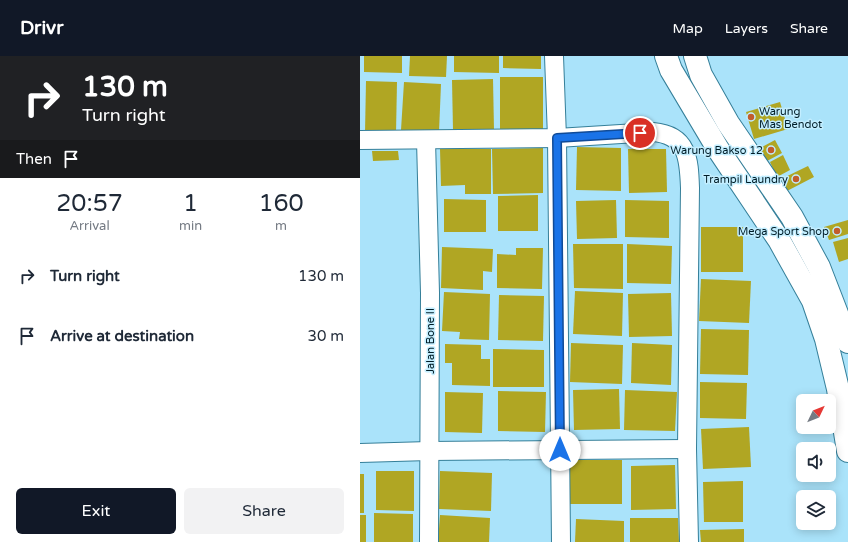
<!DOCTYPE html>
<html lang="en">
<head>
<meta charset="utf-8">
<style>
	body { margin:0; font-family:"Varela Round",sans-serif; background:#f2f2f3; color:#1f2937; height:100vh; display:flex; flex-direction:column; font-size:15px; white-space:nowrap }
	* { box-sizing:border-box; margin:0 }
	p { font-size:13px; color:#747a83 }
	.icon { flex:none; width:22px; height:22px; fill:none; stroke:currentColor; stroke-width:2; stroke-linecap:round; stroke-linejoin:round }
	.map { position:relative; flex:1; overflow:hidden }
	.sheet { display:flex; flex-direction:column; background:#fff; width:360px }
	.sheet>* { flex:none }
	.top-card { background:#202124; color:#fff; overflow:hidden }
	.needle { width:26px; rotate:47deg }
	.tools { position:absolute; left:436px; top:338px; display:grid; gap:8px }
	.tools a { display:grid; place-items:center; width:40px; height:40px; border-radius:6px; background:#fff; box-shadow:0 2px 10px #0003; font-size:20px }
	.pin { position:absolute; display:grid; place-items:center; width:34px; height:34px; color:#fff; margin:-17px; border:2px solid #fff; border-radius:50%; box-shadow:0 1px 4px #0007 }
	.me { position:absolute; width:44px; margin:-22px; rotate:0deg; stroke-linejoin:round; filter:drop-shadow(0 0 3px #0008) }
	.turn { display:flex; align-items:center; gap:14px; height:84px; padding:0 16px; font-size:18px }
	.turn .icon { width:52px; height:52px; stroke-width:2.5 }
	.turn b { display:block; font-size:28px; line-height:34px }
	.then { display:flex; align-items:center; height:38px; padding:0 16px; background:#0003; gap:8px; font-size:15px }
	.eta { display:flex; justify-content:space-evenly; align-items:center; height:68px; text-align:center }
	.eta b { font-size:24px; font-weight:600; line-height:28px }
	.primary-button { display:flex; gap:8px; margin-top:auto; padding:8px 16px }
	.primary-button a { flex:1; height:46px; border-radius:6px; background:#111827; color:#fff; font-size:16px; font-weight:600; line-height:46px; text-align:center }
	.primary-button a+a { background:#f2f2f3; color:#1f2937 }
	ul { padding:0; list-style:none }
	li { display:flex; align-items:center; gap:12px; height:60px; padding:0 16px }
	li div { flex:1 }
	li b { display:block; font-size:15px }
	li em { font-style:normal }
	header { display:flex; align-items:center; gap:24px; box-sizing:border-box; height:56px; padding:0 20px; background:#111827; color:#fff }
	header strong { font-size:19px }
	nav { display:flex; gap:22px; margin-inline-start:auto; font-size:14px }
	main { display:flex; flex:1; min-height:0 }
	.map>svg:first-child { display:block }
	.building { fill:#b0a623 }
	.lines { fill:none; stroke-linecap:round; stroke-linejoin:round }
	.street-casing { stroke:#357f99; stroke-width:20 }
	.secondary-casing { stroke:#357f99; stroke-width:24 }
	.street { stroke:#fff; stroke-width:18 }
	.secondary { stroke:#fff; stroke-width:22 }
	.route-casing { stroke:#114b97; stroke-width:10 }
	.route { stroke:#1a73e8; stroke-width:7 }
	.poi-dot { fill:#c25d2b; stroke:#c3eeff; stroke-width:1.5 }
	.labels { text-anchor:middle; stroke-width:3; stroke-linejoin:round; paint-order:stroke }
	.poi-label { font-size:11px; fill:#001d28; stroke:#c3eeff; text-anchor:end }
	.street-label { font-size:11px; fill:#001d28; stroke:#c3eeff }
</style>
</head>
<body>
<header>
<strong>Drivr</strong>
<nav><a>Map</a><a>Layers</a><a>Share</a></nav>
</header>
<main>
<section class="sheet">
<div class="top-card">
<div class="turn"><svg class="icon" aria-label="right" viewBox="0 0 24 24"><path d="M7 20v-9h11M14 6l5 5-5 5"/></svg><div><b>130 m</b>Turn right</div></div>
<div class="then">Then<svg class="icon" aria-label="arrive" viewBox="0 0 24 24"><path d="M6 21V4h12l-3 4 3 4H6"/></svg></div>
</div>
<div class="eta">
<div><b>20:57</b><p>Arrival</p></div>
<div><b>1</b><p>min</p></div>
<div><b>160</b><p>m</p></div>
</div>
<ul>
<li><svg class="icon" aria-label="right" viewBox="0 0 24 24"><path d="M7 20v-9h11M14 6l5 5-5 5"/></svg><div><b>Turn right</b></div><em>130 m</em></li>
<li><svg class="icon" aria-label="arrive" viewBox="0 0 24 24"><path d="M6 21V4h12l-3 4 3 4H6"/></svg><div><b>Arrive at destination</b></div><em>30 m</em></li>
</ul>
<div class="primary-button"><a>Exit</a><a>Share</a></div>
</section>
<div class="map">
<svg width="488" height="486" viewBox="0 0 488 486">
	<rect width="100%" height="100%" fill="#aae3fa"/>
	<g class="building">
		<path d="M4,0H42V17L4,16Z"/>
		<path d="M50,0H87L86,21L49,20Z"/>
		<path d="M94,0H139V17L94,16Z"/>
		<path d="M143,0H181V13L143,12Z"/>
		<rect x="140" y="21" width="43" height="55"/>
		<path d="M133,23L134,74H93L92,24Z"/>
		<path d="M6,25L37,26L36,77H5Z"/>
		<path d="M44,26L81,28L79,76L41,74Z"/>
		<path d="M420,46L428,73L394,83L386,56Z"/>
		<path d="M415,84L422,97L407,105L400,92Z"/>
		<path d="M217,91L261,92V135L216,134Z"/>
		<path d="M183,92V137L133,138L132,93Z"/>
		<path d="M80,93H131V138H105V129L81,130Z"/>
		<path d="M268,93H306L307,136L269,137Z"/>
		<path d="M12,95H38L39,104L13,105Z"/>
		<path d="M423,99L430,114L417,121L410,106Z"/>
		<path d="M448,110L454,121L425,136L419,124Z"/>
		<path d="M178,139V175H138V140Z"/>
		<path d="M84,143L126,144V176H84Z"/>
		<path d="M256,144L257,182L217,183L216,145Z"/>
		<path d="M265,144L309,145V182L265,181Z"/>
		<path d="M488,164V178L469,184L464,171Z"/>
		<rect x="341" y="171" width="42" height="45"/>
		<path d="M488,182V203L479,206L473,186Z"/>
		<path d="M213,188H263V233L214,232Z"/>
		<path d="M267,188L312,190L311,228L267,227Z"/>
		<path d="M82,191L133,193L132,216L123,215V234L81,232Z"/>
		<path d="M156,192H183L182,233L137,232V198L156,199Z"/>
		<path d="M341,223L391,225L389,267L339,265Z"/>
		<path d="M215,235L263,237L262,280L213,278Z"/>
		<path d="M84,236L130,238L129,284L99,283L100,276L82,275Z"/>
		<path d="M311,237L312,280L269,281L268,238Z"/>
		<path d="M139,239L184,240L183,285L138,284Z"/>
		<path d="M341,273L389,274L388,319L340,318Z"/>
		<path d="M211,287L263,289L262,328L210,326Z"/>
		<path d="M272,287L312,289L311,329L271,327Z"/>
		<path d="M85,288L121,289V303H130V330L92,329V307H85Z"/>
		<path d="M133,293L184,294V331H133Z"/>
		<path d="M340,326L387,327L386,363L340,362Z"/>
		<path d="M259,333L260,373L214,374L213,334Z"/>
		<path d="M265,334L317,336L315,375L264,374Z"/>
		<path d="M138,335L186,336L185,376L138,375Z"/>
		<path d="M85,336L123,337L122,377L85,376Z"/>
		<path d="M389,371L391,411L343,413L341,373Z"/>
		<rect x="210" y="404" width="52" height="44"/>
		<path d="M315,409L316,453L271,454V410Z"/>
		<path d="M16,415H54V455L16,454Z"/>
		<path d="M80,415L132,417L131,455L79,453Z"/>
		<rect x="0" y="418" width="4" height="39"/>
		<path d="M383,425V466H344L343,426Z"/>
		<path d="M14,457L53,458V486H14Z"/>
		<rect x="0" y="459" width="6" height="27"/>
		<path d="M80,459L130,462L129,486H78Z"/>
		<path d="M270,462H318L319,486H270Z"/>
		<path d="M216,463L264,465V486H215Z"/>
		<path d="M384,473V486H341L340,474Z"/>
	</g>
	<g class="lines">
		<g class="street-casing">
			<g id="street">
				<path d="M194,0L197,82L201,486"/>
				<path d="M0,84L197,82L293,76C328,79 329,103 330,132L327,393L329,486"/>
				<path d="M66,84L70,237L69,486"/>
				<path d="M0,397L69,395L327,393"/>
			</g>
		</g>
		<g class="secondary-casing">
			<g id="secondary">
				<path d="M306,0L311,14L358,93L419,184L453,245L466,283L478,333L488,395"/>
				<path d="M335,0L341,19L368,67L432,161L459,211L488,286"/>
			</g>
		</g>
		<use href="#street" class="street"/>
		<use href="#secondary" class="secondary"/>
	</g>
	<g class="lines">
		<g class="route-casing">
			<path id="route" d="M200,394L197,82L280,77"/>
		</g>
		<use href="#route" class="route"/>
	</g>
	<g class="poi-dot">
		<circle cx="391" cy="61" r="4"/>
		<circle cx="411" cy="94" r="4"/>
		<circle cx="436" cy="123" r="4"/>
		<circle cx="477" cy="175" r="4"/>
	</g>
	<g class="labels">
		<g class="poi-label">
			<text x="399" y="59" text-anchor="start">Warung<tspan x="399" dy="13">Mas Bendot</tspan></text>
			<text x="403" y="98">Warung Bakso 12</text>
			<text x="428" y="127">Trampil Laundry</text>
			<text x="469" y="179">Mega Sport Shop</text>
		</g>
		<g class="street-label">
			<text transform="translate(70 285) rotate(-90)" y="4">Jalan Bone II</text>
		</g>
	</g>
</svg>
<div class="tools">
<a><svg class="needle" viewBox="-14 -14 28 28"><path d="M0-13l5 13h-10z" fill="#e53935"/><path d="M0 13l5-13h-10z" fill="#747a83"/></svg></a>
<a><svg class="icon" aria-label="sound" viewBox="0 0 24 24"><path d="M4 9h4l5-4v14l-5-4H4zM17 9q2 3 0 6"/></svg></a>
<a><svg class="icon" aria-label="layers" viewBox="0 0 24 24"><path d="M12 4l9 5-9 5-9-5zM3 14l9 5 9-5"/></svg></a>
</div>
<div class="pin" style="left:280px;top:77px;background:#d93025"><svg class="icon" aria-label="arrive" viewBox="0 0 24 24"><path d="M6 21V4h12l-3 4 3 4H6"/></svg></div>
<svg class="me" style="left:200px;top:394px" viewBox="-20 -20 40 40"><circle r="19" fill="#fff"/><path d="M0-13L10 11 0 6-10 11z" fill="#1a73e8"/></svg>
</div>
</main>
</body>
</html>
